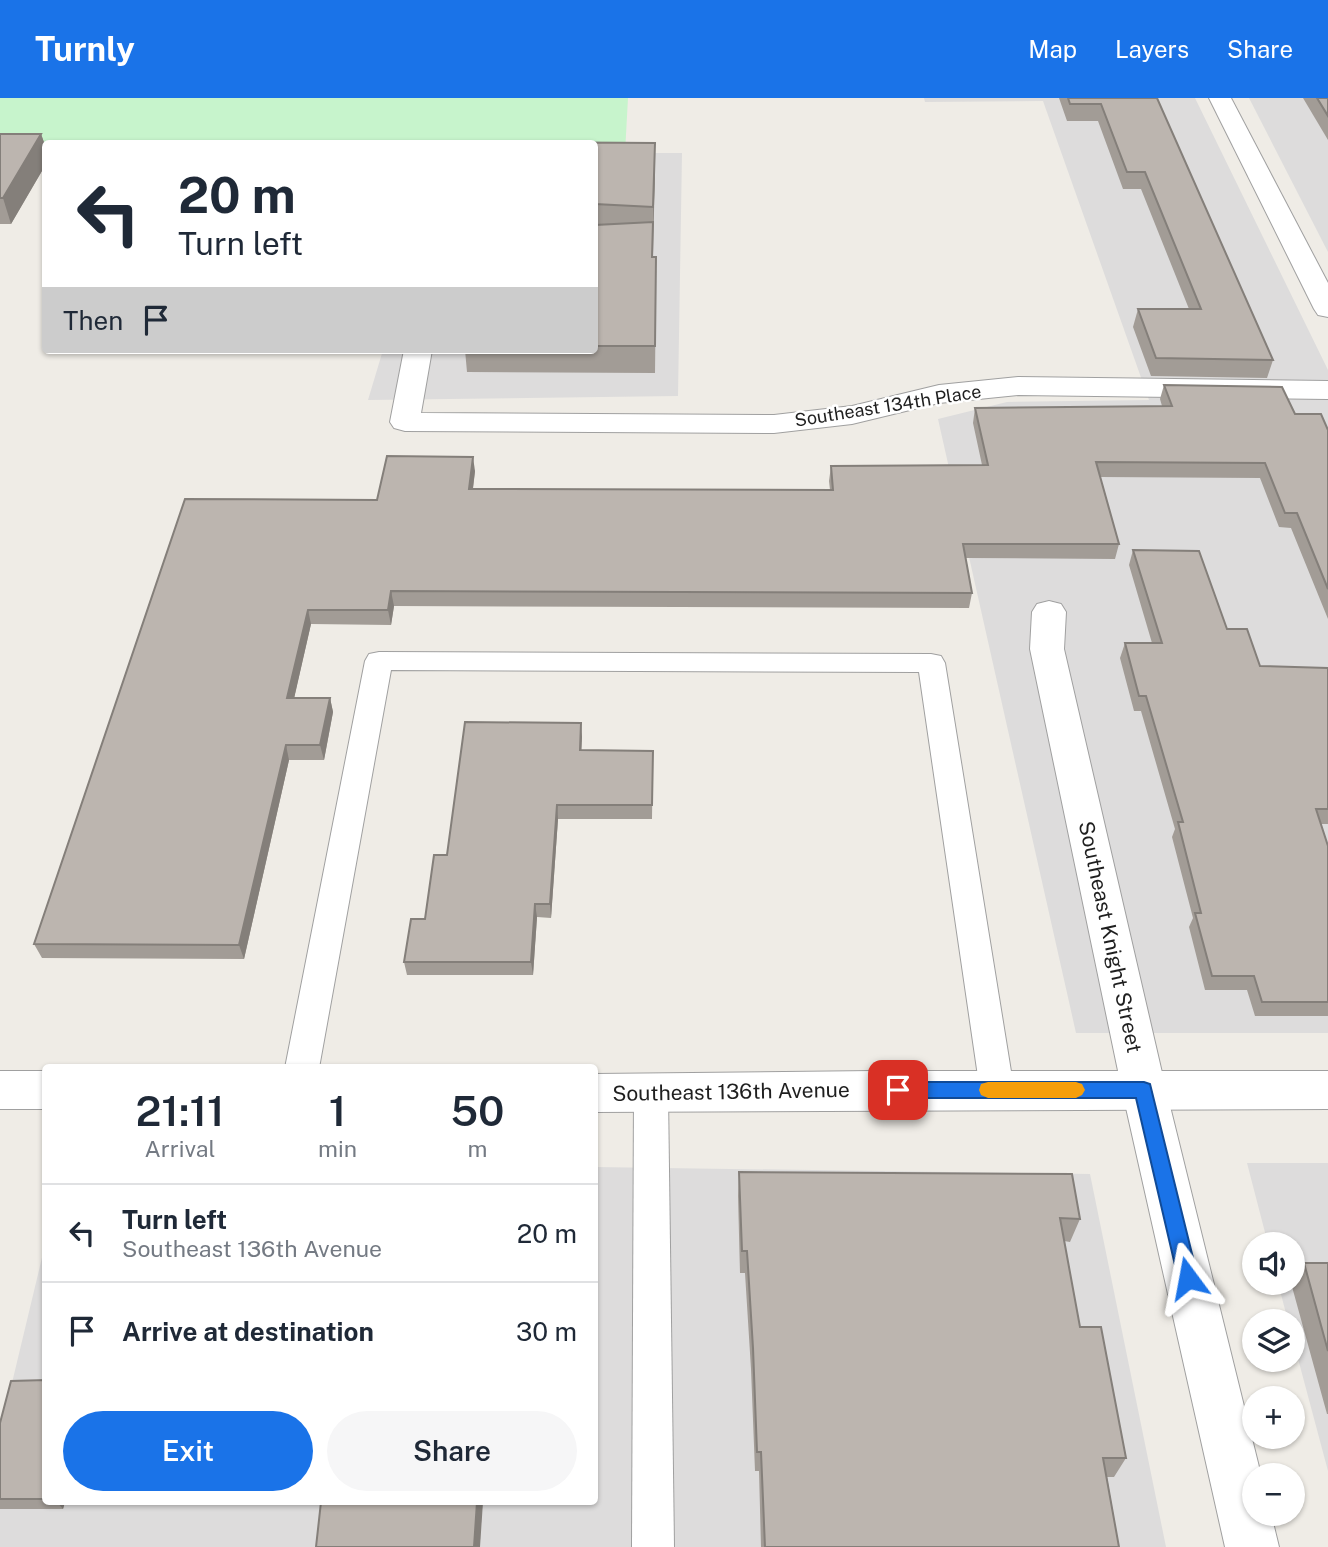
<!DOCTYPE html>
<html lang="en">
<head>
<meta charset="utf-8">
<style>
	body { margin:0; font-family:"Public Sans",sans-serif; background:#f6f6f7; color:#1f2937; height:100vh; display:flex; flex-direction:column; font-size:26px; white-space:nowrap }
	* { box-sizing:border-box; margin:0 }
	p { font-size:23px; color:#747a83 }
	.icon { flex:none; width:38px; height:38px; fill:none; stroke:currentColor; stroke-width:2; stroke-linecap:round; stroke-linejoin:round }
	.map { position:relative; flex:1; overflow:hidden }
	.panel { position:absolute; left:42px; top:966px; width:556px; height:441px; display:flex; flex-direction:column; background:#fff; border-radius:7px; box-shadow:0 2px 5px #0004 }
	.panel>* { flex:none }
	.guide { position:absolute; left:42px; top:42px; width:556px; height:214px; border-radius:7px; box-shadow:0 2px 5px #0004; background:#fff; color:#1f2937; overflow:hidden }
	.fabs { position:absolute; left:1242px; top:1134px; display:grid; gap:14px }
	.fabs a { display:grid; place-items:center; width:63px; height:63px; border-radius:50%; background:#fff; box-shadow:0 2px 5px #0004; font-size:35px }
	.pin { position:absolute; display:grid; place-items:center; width:60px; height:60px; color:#fff; margin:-30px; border-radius:14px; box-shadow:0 4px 10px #0006 }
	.me { position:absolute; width:77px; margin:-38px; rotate:347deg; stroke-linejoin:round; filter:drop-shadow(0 0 5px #0008) }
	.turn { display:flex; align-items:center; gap:24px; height:147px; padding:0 21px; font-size:32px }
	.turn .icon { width:91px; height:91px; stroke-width:2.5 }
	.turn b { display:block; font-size:49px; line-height:60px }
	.then { display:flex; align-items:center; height:66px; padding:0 21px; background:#0003; gap:14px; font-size:26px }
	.eta { display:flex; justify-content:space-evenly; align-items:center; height:119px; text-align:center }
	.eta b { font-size:42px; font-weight:600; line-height:49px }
	.primary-button { display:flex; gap:14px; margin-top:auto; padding:14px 21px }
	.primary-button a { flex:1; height:80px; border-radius:42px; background:#1a73e8; color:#fff; font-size:28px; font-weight:600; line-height:80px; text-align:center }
	.primary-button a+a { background:#f6f6f7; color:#1f2937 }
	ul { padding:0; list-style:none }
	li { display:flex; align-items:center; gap:21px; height:98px; padding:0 21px; border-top:2px solid #e0e1e3 }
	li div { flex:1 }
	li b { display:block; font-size:26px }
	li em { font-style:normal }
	header { display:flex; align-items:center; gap:42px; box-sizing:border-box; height:98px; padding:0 35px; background:#1a73e8; color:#fff }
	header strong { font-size:33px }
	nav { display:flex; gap:38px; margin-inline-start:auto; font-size:24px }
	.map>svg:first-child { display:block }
	.residential { fill:#dddcdc }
	.park { fill:#c7f4cc }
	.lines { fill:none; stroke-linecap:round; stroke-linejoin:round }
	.service-casing { stroke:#a0a0a0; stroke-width:2 }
	.minor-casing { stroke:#a0a0a0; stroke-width:2 }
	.tertiary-casing { stroke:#a0a0a0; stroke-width:2 }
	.service { fill:#fff; fill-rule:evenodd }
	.minor { fill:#fff; fill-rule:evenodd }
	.tertiary { fill:#fff; fill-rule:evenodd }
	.wall { fill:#a29c96 }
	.shaded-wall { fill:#847f7a }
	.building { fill:#bcb5af; stroke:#847f7a; stroke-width:2 }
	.route { fill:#1a73e8; stroke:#114b97; stroke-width:2 }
	.slow { fill:#f59e0b }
	.labels { text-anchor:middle; stroke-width:5; stroke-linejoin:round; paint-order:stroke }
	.far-street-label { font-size:18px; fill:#1f1f1f; stroke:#fff }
	.street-label { font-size:21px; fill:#1f1f1f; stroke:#fff }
</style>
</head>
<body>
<header>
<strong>Turnly</strong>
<nav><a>Map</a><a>Layers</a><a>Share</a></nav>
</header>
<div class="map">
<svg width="1328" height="1449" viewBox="0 0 1328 1449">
	<rect width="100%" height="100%" fill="#efece6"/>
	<g class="residential">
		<path d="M924,0H1195L1328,272V935H1076L938,321L1007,304L1149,302L1043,3L925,4Z"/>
		<path d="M1249,0H1328V154Z"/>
		<path d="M595,55H682L678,298L368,302L383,252H595Z"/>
		<path d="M1247,1065H1328V1373L1293,1242V1223H1288L1278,1185H1293V1146H1268Z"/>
		<path d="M595,1069L1090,1076L1166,1449H0V1335L45,1147L46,1404H595Z"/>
	</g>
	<path class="park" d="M0,0H628L625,55L595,46H46L45,54H0Z"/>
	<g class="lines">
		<g class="service-casing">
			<g id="service">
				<path d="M379,554L931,556L941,558L945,565L1014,992L1009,1002L997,1007L985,1002L980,992L919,574L391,572L319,970H285L365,563L369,556Z"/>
				<path d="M651,981L663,985L668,996L674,1449H632L634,996L639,985Z"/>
			</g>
		</g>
		<g class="minor-casing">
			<g id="minor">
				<path d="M1209,0H1231L1328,185V219L1318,217L1314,211Z"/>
				<path d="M404,252H432L421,315L774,317L852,308L939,287L1018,279L1328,283V301L1018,297L939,305L852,326L774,335L405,333L394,330L390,324Z"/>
				<path d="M1049,503L1061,506L1066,514L1064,551L1166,992L1261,1377H1255V1416H1271L1279,1449H1225L1122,992L1030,551L1032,514L1037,506Z"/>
			</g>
		</g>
		<g class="tertiary-casing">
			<g id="tertiary">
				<rect x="0" y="973" width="46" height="38"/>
				<path d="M873,973H1328V1011L595,1014V976Z"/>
			</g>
		</g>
		<use href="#service" class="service"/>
		<use href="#minor" class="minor"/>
		<use href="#tertiary" class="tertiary"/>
	</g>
	<g class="wall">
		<path d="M1059,0H1157L1273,262L1267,280L1151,278L1133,229L1138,211H1189L1141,91H1123L1098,23H1067Z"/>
		<path d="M1303,0H1328V42Z"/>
		<path d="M0,36H41L46,50V66L11,126H0Z"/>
		<path d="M595,46L655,70L653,159L656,185L655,275L467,274L465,252H595Z"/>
		<path d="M1164,287L1295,316L1328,332V521L1291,430L1279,429L1260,380L1100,379L1119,446L1115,461L966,460L972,495L969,510L394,508L391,527L311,526L294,600H330L333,614L324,662H289L244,861L42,860L34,846L377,402L475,373L473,391L830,392L829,383L831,368L982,367L973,325L975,310L1162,308L1160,301Z"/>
		<path d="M1133,452L1227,531L1260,568L1328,570V726H1321L1328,748V918H1255L1247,892H1205L1189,829L1193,820L1172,739L1175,731L1141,613H1134L1120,560L1125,545H1152L1129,467Z"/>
		<path d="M581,625V652L653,653L652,721H558L551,820L537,819L533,877H407L404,864L425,821L447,757Z"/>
		<path d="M739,1074L1080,1121L1070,1144L1064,1143L1080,1229L1126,1360L1114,1379H1107L1119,1449H761L759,1373H755L751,1271L745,1175H740L738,1098Z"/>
		<path d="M1304,1165H1328V1316H1327L1291,1185H1293V1180Z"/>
		<path d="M46,1282V1404H65L63,1411H0V1325Z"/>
	</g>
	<g class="shaded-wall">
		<path d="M41,36L46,50V66L11,126L3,100Z"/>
		<path d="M655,45V70L653,135V109Z"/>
		<path d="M473,359L475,373L471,405L469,391Z"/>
		<path d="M391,493L394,508L391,527L388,512Z"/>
		<path d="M308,512L311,526L291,614L287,600Z"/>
		<path d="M330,600L333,614L324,662L320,647Z"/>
		<path d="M581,625L582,639L581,666L580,652Z"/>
		<path d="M286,647L289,662L244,861L239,847Z"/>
		<path d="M557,707L558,721L551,820L550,806Z"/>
		<path d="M535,806L537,819L533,877L531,864Z"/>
		<path d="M57,1404H65L63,1411Z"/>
		<path d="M477,1404H483L480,1449H474Z"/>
	</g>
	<g class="building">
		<path d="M1068,0H1157L1273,262L1156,260L1138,211H1201L1145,74H1127L1101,6H1070Z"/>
		<path d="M1317,0H1328V18Z"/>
		<path d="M0,36H41L3,100H0Z"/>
		<path d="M498,44L655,45L653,109L595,106V46H498Z"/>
		<path d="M653,124L652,159H656L655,248H595V127Z"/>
		<path d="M1164,287L1282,289L1295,316H1321L1328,332V491L1297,415H1285L1265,365L1096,364L1119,446H963L972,495L391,493L388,512H308L287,600H330L320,647H286L239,847L34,846L185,401L377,402L387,358L473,359L469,391L833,392L831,368L988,367L975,310L1172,308Z"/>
		<path d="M1133,452L1199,453L1227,531H1247L1260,568L1328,570V711H1316L1328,748V904H1262L1254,878H1212L1195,815H1201L1178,724H1183L1146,598H1139L1125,545H1162Z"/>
		<path d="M465,624L581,625L580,652L653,653L652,707H557L550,806H535L531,864H404L411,821H425L434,757H447Z"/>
		<path d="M739,1074L1072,1076L1080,1121L1060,1120L1080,1229H1101L1126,1360H1103L1119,1449H765L761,1354H757L753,1250L747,1153H742Z"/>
		<path d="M1304,1165H1328V1253Z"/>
		<path d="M46,1282V1401H0V1325L11,1283Z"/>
		<path d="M321,1404H477L474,1449H316Z"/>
	</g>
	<path class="route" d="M898,984H1144L1150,986L1198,1180L1195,1187L1188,1189L1181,1187L1178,1180L1136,1000H898L891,997L889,992L891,986Z"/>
	<path class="slow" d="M988,984H1076L1082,986L1085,992L1082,997L1076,1000H988L981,997L979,992L981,986Z"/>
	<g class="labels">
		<g class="far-street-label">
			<text transform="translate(888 308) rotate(-9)" y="6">Southeast 134th Place</text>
		</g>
		<g class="street-label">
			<text transform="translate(1110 839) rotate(78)" y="7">Southeast Knight Street</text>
			<text transform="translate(731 994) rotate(-1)" y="7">Southeast 136th Avenue</text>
		</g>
	</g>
</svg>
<div class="fabs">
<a><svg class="icon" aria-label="sound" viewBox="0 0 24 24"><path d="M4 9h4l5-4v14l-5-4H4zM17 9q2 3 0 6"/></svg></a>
<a><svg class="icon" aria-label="layers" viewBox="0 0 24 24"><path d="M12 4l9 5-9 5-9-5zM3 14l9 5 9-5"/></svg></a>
<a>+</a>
<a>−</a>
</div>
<div class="pin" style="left:898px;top:992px;background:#d93025"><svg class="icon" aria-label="arrive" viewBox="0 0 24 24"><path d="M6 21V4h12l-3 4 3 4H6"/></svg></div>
<svg class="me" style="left:1188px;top:1180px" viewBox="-20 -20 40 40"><path d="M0-17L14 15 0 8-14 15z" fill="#1a73e8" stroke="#fff" stroke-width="4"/></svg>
<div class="guide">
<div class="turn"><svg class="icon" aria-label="left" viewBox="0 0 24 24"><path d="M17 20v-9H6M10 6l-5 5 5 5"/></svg><div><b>20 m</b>Turn left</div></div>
<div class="then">Then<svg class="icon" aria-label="arrive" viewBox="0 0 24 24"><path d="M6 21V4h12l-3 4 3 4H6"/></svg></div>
</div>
<section class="panel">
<div class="eta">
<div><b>21:11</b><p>Arrival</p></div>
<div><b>1</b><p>min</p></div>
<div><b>50</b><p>m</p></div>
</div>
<ul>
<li><svg class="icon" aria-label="left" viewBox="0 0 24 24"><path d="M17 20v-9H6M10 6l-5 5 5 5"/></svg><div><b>Turn left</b><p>Southeast 136th Avenue</p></div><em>20 m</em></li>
<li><svg class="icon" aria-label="arrive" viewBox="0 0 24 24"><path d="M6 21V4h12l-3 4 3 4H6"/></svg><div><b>Arrive at destination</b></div><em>30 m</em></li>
</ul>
<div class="primary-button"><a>Exit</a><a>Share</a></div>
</section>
</div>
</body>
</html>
